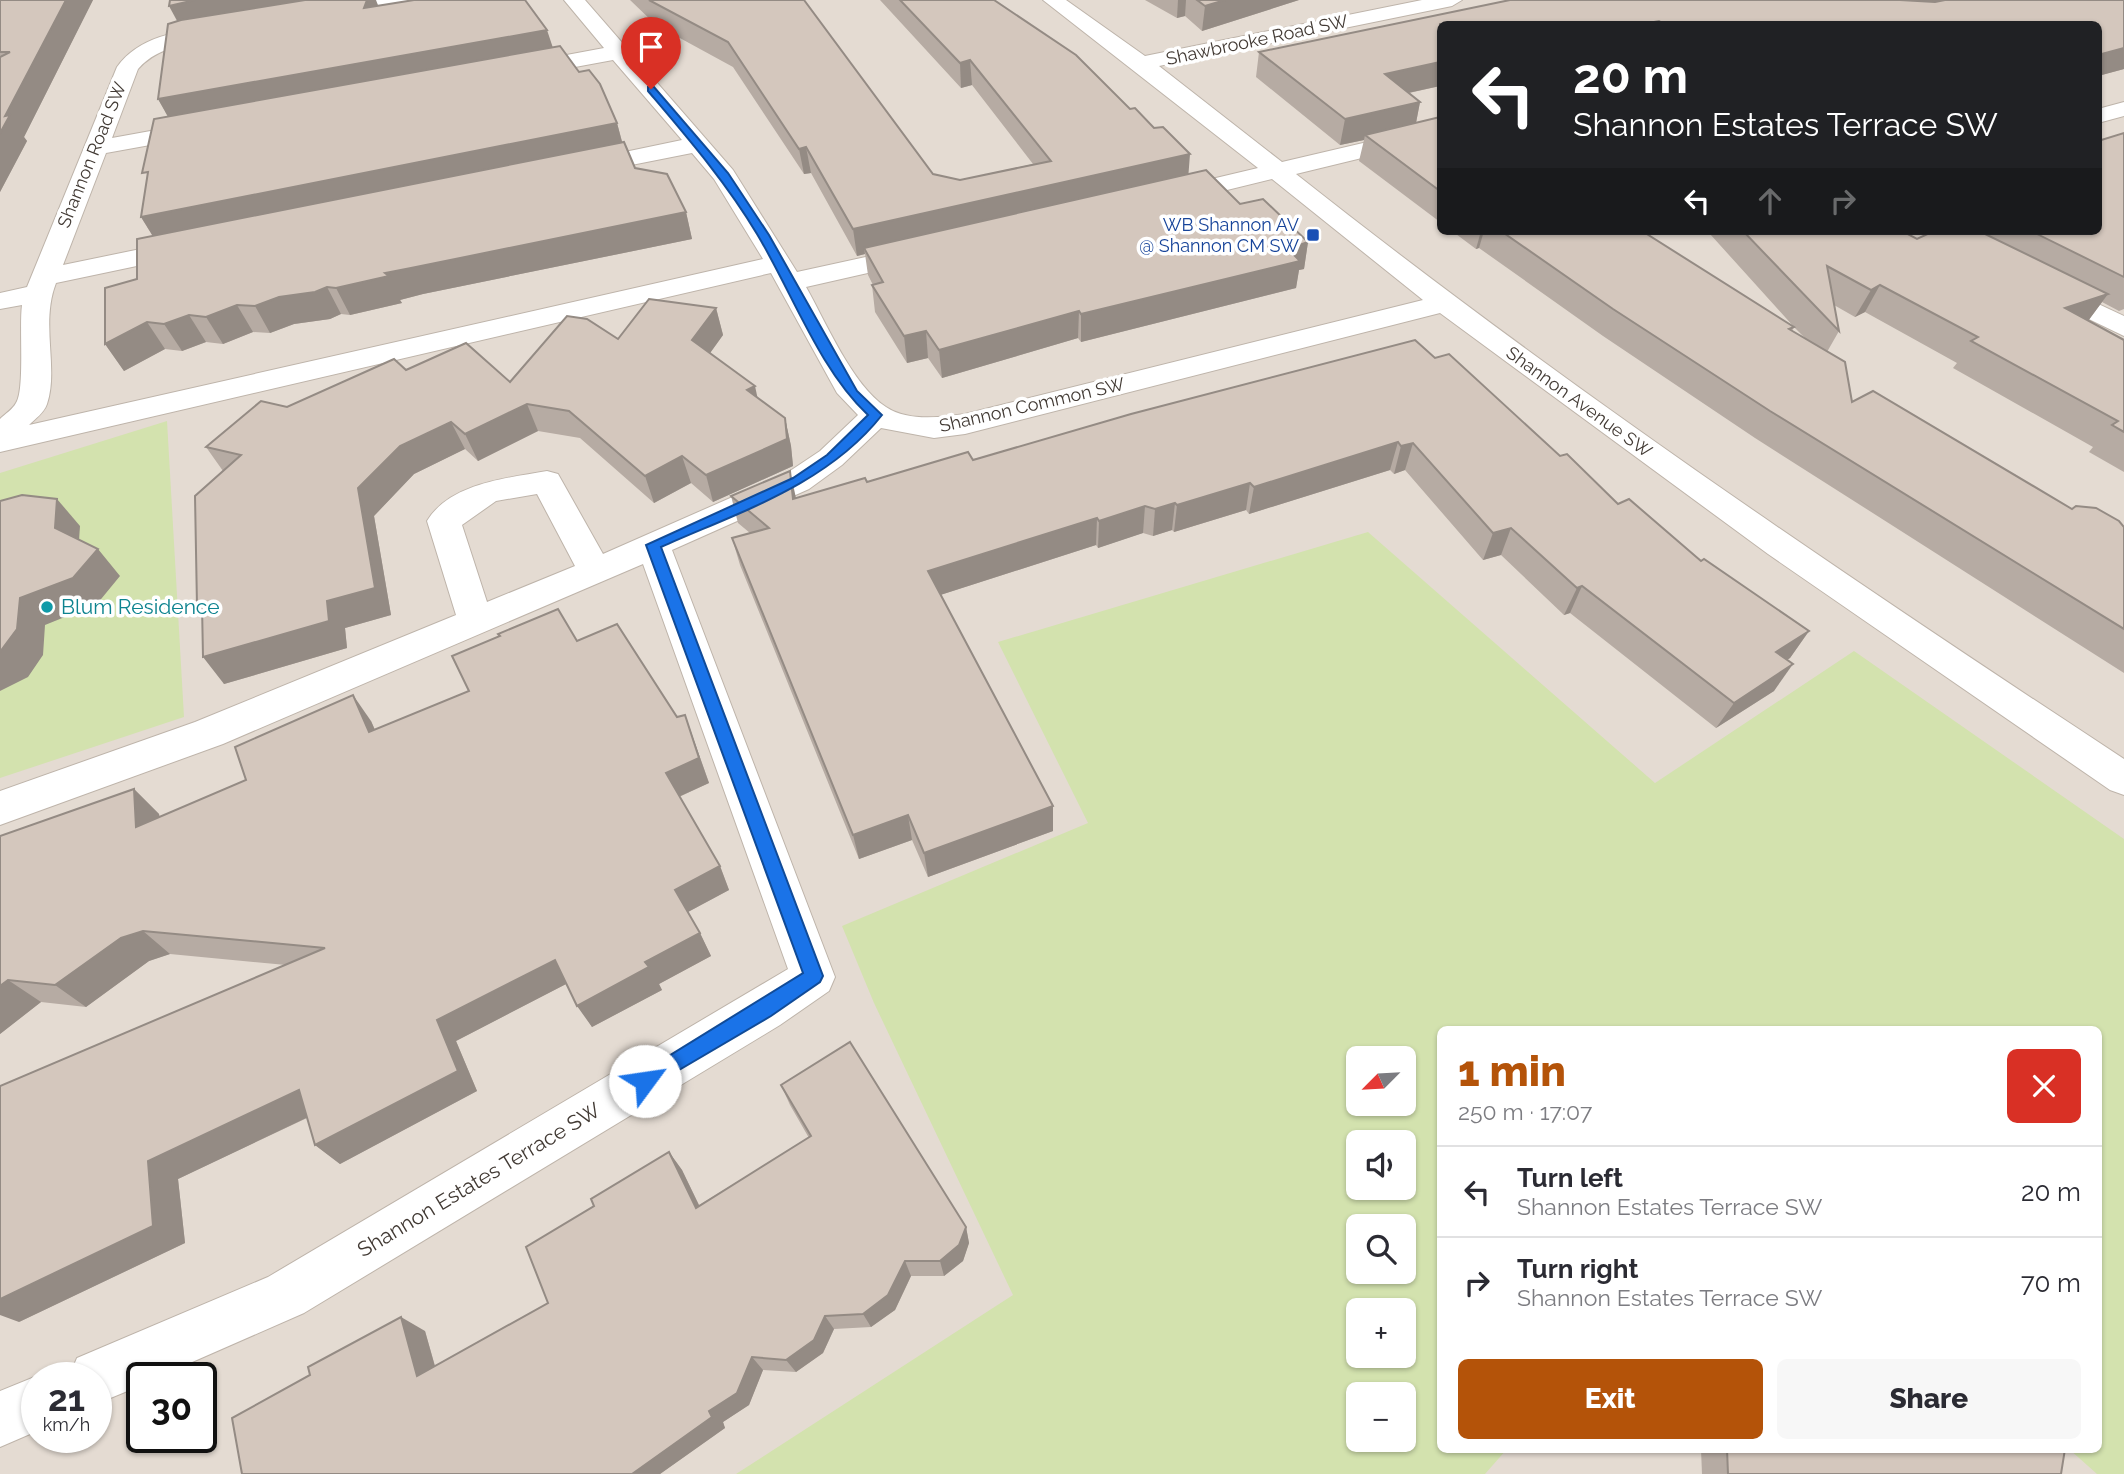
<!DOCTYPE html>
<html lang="en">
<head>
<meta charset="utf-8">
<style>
	body { margin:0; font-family:Raleway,sans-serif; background:#f7f7f7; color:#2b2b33; height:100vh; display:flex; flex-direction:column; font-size:26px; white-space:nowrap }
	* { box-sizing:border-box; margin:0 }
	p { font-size:23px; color:#7c7c81 }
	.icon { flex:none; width:38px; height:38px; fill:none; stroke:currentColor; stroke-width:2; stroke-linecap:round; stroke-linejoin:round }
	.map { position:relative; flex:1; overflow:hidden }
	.sheet { position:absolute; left:1437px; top:1026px; width:665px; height:427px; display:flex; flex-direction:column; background:#fff; border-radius:10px; box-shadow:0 2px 5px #0004 }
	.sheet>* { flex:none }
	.top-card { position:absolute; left:1437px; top:21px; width:665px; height:214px; border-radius:10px; box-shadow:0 2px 5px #0004; background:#202124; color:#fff; overflow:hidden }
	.needle { width:46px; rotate:246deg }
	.buttons { position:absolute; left:1346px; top:1046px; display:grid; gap:14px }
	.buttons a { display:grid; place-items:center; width:70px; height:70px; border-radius:10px; background:#fff; box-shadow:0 2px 5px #0004; font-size:35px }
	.speed { position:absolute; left:21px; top:1362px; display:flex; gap:14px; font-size:35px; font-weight:700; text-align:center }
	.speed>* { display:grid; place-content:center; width:91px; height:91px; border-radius:50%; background:#fff; box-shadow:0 2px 5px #0004; line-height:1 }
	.speed small { font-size:18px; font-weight:400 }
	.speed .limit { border:4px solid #111; border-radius:10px; background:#fff; color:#111 }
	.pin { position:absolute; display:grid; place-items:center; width:60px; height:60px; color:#fff; margin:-72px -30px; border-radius:50% 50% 50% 0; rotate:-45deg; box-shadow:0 0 7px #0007 }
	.pin .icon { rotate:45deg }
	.me { position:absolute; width:77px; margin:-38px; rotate:59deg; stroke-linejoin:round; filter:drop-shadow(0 0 5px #0008) }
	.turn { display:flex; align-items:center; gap:24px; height:147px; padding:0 21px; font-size:32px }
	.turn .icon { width:91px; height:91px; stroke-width:2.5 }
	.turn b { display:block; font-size:49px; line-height:60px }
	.lanes { display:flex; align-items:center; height:66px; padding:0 21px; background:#0003; justify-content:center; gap:35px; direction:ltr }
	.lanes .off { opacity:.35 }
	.round { display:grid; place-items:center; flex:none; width:74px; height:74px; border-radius:10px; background:#f7f7f7 }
	.headline { display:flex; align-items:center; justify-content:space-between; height:119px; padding:0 21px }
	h1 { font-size:42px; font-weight:800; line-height:52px; color:#b45309 }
	.cta { display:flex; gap:14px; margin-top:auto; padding:14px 21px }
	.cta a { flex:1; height:80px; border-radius:10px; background:#b45309; color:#fff; font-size:28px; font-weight:800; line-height:80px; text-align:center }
	.cta a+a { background:#f7f7f7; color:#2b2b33 }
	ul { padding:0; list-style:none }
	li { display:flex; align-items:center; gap:21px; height:91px; padding:0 21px; border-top:2px solid #e1e1e2 }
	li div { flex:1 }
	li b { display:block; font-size:26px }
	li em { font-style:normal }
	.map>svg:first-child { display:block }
	.residential { fill:#e4dbd2; fill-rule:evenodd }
	.green { fill:#d3e2ae; fill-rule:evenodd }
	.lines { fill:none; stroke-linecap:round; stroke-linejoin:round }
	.minor-casing { stroke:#beb4aa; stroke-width:2 }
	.minor { fill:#fff; fill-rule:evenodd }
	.wall { fill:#b6aba3; fill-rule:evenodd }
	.shaded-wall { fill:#948b84 }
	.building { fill:#d4c7bd; stroke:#948b84; stroke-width:2 }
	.route { fill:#1a73e8; stroke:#114b97; stroke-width:2 }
	.transit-dot { fill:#1a4fb4; stroke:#fff; stroke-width:2.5 }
	.culture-dot { fill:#0f9aa8; stroke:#fff; stroke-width:2.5 }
	.labels { text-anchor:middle; stroke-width:7; stroke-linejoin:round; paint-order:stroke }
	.far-street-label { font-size:18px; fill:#423a34; stroke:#fff }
	.far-transit-label { font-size:18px; fill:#164399; stroke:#fff; text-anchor:end }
	.culture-label { font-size:21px; fill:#0d838f; stroke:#fff; text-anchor:start }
	.street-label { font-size:21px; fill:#423a34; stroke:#fff }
</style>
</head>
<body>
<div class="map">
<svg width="2124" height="1474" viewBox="0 0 2124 1474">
	<rect width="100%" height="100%" fill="#f0eae3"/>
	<path class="residential" d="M0,0H2124V1474H0ZM1440,24H2098V231H1440ZM1440,1029H2098V1449H1440ZM1358,1059H1404V1104H1358ZM1358,1143H1404V1188H1358ZM1358,1227H1404V1272H1358ZM1358,1311H1404V1356H1358ZM37,1377H96V1437H37ZM142,1377H201V1437H142ZM1358,1395H1404V1440H1358Z"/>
	<g class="green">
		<path d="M167,421L184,717L0,778V473Z"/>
		<path d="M1368,532L1655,783L1854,651L2124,839V1474H2097L2069,1449H2098V1029H1440V1449H1507L1485,1474H736L1013,1295L874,1003L842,926L1088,823L998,642ZM1358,1059H1404V1104H1358ZM1358,1143H1404V1188H1358ZM1358,1227H1404V1272H1358ZM1358,1311H1404V1356H1358ZM1358,1395H1404V1440H1358Z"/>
	</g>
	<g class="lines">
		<g class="minor-casing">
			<g id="minor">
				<path d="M373,0H420L410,6L326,20L316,14L326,8Z"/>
				<path d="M564,0H585L733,170L797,272L916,246L925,248L929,254L925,260L806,287C826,322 852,385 886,407C908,422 941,417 965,414L1423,300L1272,179L1170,204L1161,201L1157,196L1161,191L1258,168L1043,0H1066L1145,56L1422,0H1462L1452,6L1159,66L1282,162L1440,125V139L1296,174C1561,384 1841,573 2124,759V795L2110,790L1768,554L1440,313L965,434L934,438L881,428L842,465L809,489L672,550L835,977L829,991L780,1025L304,1313L158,1377H142V1385L96,1404V1377H69L77,1358L268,1277L788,969L643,564L223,744L0,825V791L195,722L456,615L427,521C450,483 508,478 547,471L558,474L603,554L787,473L820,451L858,415L837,393L771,273L0,452V419C5,414 13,409 16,403C25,390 19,326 22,305L0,309V293L27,287L117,67C139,36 179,31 214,26L225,32L222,37C192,44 160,44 138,69L112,138L200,122L208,124L212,129L208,134L200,136L106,153L63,265L189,239L198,241L202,247L198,253L189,255L56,283C40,324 59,368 47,404C44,413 35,419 29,425L763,259L714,179L692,153L581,175L572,173L569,168L572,163L682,140L613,60L521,77L513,75L510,70L513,65L604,48ZM537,494L575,566L487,602L462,525L496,501Z"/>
				<path d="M2124,102V116L2098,123V109Z"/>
				<path d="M2047,280L2124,316V336L2037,294L2033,288L2037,282Z"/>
				<path d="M37,1376L41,1377H37V1431L0,1447V1391Z"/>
			</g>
		</g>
		<use href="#minor" class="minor"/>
	</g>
	<g class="wall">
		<path d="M0,0H93L24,137L27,141L0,192Z"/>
		<path d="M630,0H804L933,174L960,180L1033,164L972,85L961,88L880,0H994L1188,174L1308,242L1304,269L1299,270L1296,288L1081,342L1078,338L942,378L928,358L907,363L875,312L872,285H873L868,275L865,254L857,256L811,173L804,174L733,67L656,25Z"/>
		<path d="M1145,0H1299L1202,31L1185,16L1177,18Z"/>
		<path d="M1510,0H2124V69L2098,76V24H1440V86L1409,93L1420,102L1416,123L1440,117V222L1359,161L1364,140L1340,145L1256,77L1259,52Z"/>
		<path d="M378,6L553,47L617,123L622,142L635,168L686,212L692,239L423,294L400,300L402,303L350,315L341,314L330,319L294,324L270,333L253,332L223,344L206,342L182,351L165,349L124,371L105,344L137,279L153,236L141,217L147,180L168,116L158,99Z"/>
		<path d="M2124,133V309L2119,311L2102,302L2088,321L2124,340V472L2089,452L2093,447L1953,368L1957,363L1865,312L1855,317L1834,305L1839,331L1827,352L1852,402L2072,509L2124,527V673L1755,438L1603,336L1479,248L1476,249L1452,231H1642L1794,327L1710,234L1711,231H1902L1917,239L1934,231H2098ZM1794,327L1806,339L1792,331Z"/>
		<path d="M716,308L723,335L710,353L757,398L785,418L791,446L793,466L713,502L691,483L654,503L580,438L538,431L478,461L465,449L414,474L374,516L391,615L345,628L347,648L224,684L202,613L223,471L206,447L287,407L406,370L510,382L618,339Z"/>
		<path d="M1435,358L1618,504L1701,561L1809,631L1790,658L1787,660L1774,691L1716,728L1570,613L1564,615L1501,555L1483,560L1405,470L1394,474L1390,470L1249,514L1246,510L1174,532L1172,530L1153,536L1143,533L1098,548L1096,545L940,595L1053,806V831L928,877L912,840L859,859L740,565L732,538L750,533L738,523L731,496L796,498Z"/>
		<path d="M577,641L677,717L685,715L709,783L679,797L720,866L729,890L688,912L700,933L711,956L659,984L662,990L592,1027L566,984L456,1041L477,1091L340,1164L315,1145L307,1118L178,1179L185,1243L19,1322L286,965L170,954L149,961L86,1007L41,1002L0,1034V836L134,789L159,814L160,817L246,780L371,721L375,730L469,691Z"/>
		<path d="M781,1085L966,1227L969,1243L963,1261L944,1276H911L895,1310L871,1327L834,1329L823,1353L796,1372L763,1370L749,1405L723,1422L725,1428L660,1474H242L425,1331L435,1366L548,1303L594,1206L669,1152L682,1170L699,1205L809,1138L790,1105Z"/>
		<path d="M1701,1449H2065L2061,1474H1702Z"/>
	</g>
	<g class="shaded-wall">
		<path d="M66,0H93L24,137L27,141L0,192V133L5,116Z"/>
		<path d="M195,0H367L182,30L169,6Z"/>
		<path d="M367,0H376L381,13L364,8Z"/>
		<path d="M1178,0H1186L1185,16L1177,18Z"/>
		<path d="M1225,0H1299L1202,31L1205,6Z"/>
		<path d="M1895,0H1963L1883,24Z"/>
		<path d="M1659,21L1657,24H1643Z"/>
		<path d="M547,30L555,54L172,124L158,99Z"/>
		<path d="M2124,48V69L2098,76V55Z"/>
		<path d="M970,60L972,85L961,88L960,63Z"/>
		<path d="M1440,62V86L1380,99L1385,74Z"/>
		<path d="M1420,102L1415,128L1365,135L1364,140L1340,145L1345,119Z"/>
		<path d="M617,123L624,149L157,243L141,217Z"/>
		<path d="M806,147L811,173L804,174L799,149Z"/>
		<path d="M1190,154L1188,180L864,248L865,254L857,256L853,229Z"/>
		<path d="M686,212L692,239L423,294L400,300L402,303L350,315L336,288L385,273L411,268Z"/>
		<path d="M1481,231H1484L1479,248L1476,249Z"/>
		<path d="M1308,242L1304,269L1299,270L1296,288L1081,342V314Z"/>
		<path d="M1880,285L1865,312L1855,317L1871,290Z"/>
		<path d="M327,287L341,314L330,319L294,324L270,333L255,306L279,297Z"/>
		<path d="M2108,294L2088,321L2065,308Z"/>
		<path d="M237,305L253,332L223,344L206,317Z"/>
		<path d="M716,308L723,335L700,367L692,340Z"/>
		<path d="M1079,311L1078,338L942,378L939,350Z"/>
		<path d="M189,315L206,342L182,351L164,324Z"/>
		<path d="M147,322L165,349L124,371L105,344Z"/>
		<path d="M926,331L928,358L907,363L904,336Z"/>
		<path d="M755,386L761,414L747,390Z"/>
		<path d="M527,404L538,431L478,461L465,434Z"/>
		<path d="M785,418L791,446L793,466L713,502L706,475Z"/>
		<path d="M451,422L465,449L414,474L374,516L391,615L345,628L347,648L224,684L203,657L327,601L358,488L400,446Z"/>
		<path d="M1398,442L1390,470L1249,514L1254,487Z"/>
		<path d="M1413,443L1405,470L1394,474L1401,446Z"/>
		<path d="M682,456L691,483L654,503L645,476Z"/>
		<path d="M790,471L796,498L799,526L793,499Z"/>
		<path d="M1250,483L1246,510L1174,532L1177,505Z"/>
		<path d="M57,499L80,526L78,555L55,528Z"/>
		<path d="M1175,503L1172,530L1153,536L1155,509Z"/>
		<path d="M1145,506L1143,533L1098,548L1099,521Z"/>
		<path d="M1097,518L1096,545L931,598L928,571Z"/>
		<path d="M1511,528L1501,555L1483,560L1493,533Z"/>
		<path d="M98,549L120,576L97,604L45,625L43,655L28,677L0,691V652L20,598Z"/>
		<path d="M1582,586L1570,613L1564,615L1577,588Z"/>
		<path d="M1809,631L1790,658L1758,678L1776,652Z"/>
		<path d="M1793,664L1774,691L1716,728L1734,703Z"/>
		<path d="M353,695L371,721L387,758L369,732Z"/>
		<path d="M685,715L709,783L676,798L666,773Z"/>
		<path d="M134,789L159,814L162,852L136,827Z"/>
		<path d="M1053,806V831L928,877L924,853Z"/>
		<path d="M908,815L912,840L859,859L853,835Z"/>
		<path d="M720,866L729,890L686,913L675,890Z"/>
		<path d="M143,931L170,954L149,961L86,1007L55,985L121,938Z"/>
		<path d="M700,933L711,956L659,984L662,990L592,1027L577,1006L645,962Z"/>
		<path d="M555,960L570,982L456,1041L477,1091L340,1164L315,1145L437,1020Z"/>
		<path d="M8,980L41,1002L0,1034V986Z"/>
		<path d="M299,1090L323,1110L178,1179L185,1243L19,1322L0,1315V1299L148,1161Z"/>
		<path d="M669,1152L682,1170L708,1224L696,1208Z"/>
		<path d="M966,1227L969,1243L963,1261L944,1276L940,1261Z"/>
		<path d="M905,1261L911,1276L895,1310L871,1327L863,1314Z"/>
		<path d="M825,1316L834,1329L823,1353L796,1372L786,1360Z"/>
		<path d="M401,1317L425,1331L441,1388L417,1376Z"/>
		<path d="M752,1357L763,1370L749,1405L723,1422L725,1428L660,1474H632L709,1411Z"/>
	</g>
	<g class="building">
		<path d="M0,0H66L5,116L10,115L0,133V57L10,52H0Z"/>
		<path d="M170,0H195L169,6Z"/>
		<path d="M305,0H367L364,8L414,0H525L547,30L158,99L168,24L181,20Z"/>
		<path d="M649,0H804L933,174L960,180L1051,161L970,60L960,63L900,0H994L1076,55L1130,109L1135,108L1154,128L1163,127L1190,154L853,229L806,147L799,149L728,42Z"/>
		<path d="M1197,0H1225L1205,6Z"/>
		<path d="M1510,0H1900L1935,2L1945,0H2124V48L2098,55V24H1664L1659,21L1643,24H1440V62L1385,74L1420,102L1345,119L1259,52Z"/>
		<path d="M560,46L579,72L589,70L600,84L617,123L141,217L148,172L142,173L154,119Z"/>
		<path d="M1440,117V191L1365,135Z"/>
		<path d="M2124,133V277L2031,231H2098V141Z"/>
		<path d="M624,142L635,168L667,174L686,212L411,268L385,273L389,276L336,288L327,287L315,292L279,297L255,306L237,305L206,317L189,315L164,324L147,322L105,344V288L137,279V239Z"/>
		<path d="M1206,170L1240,204L1263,199L1308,242L1288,249L1300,261L1081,314L1079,311L939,350L926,331L904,336L872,285L883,282L864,248Z"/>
		<path d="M1501,231H1642L1794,327L1789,329L1845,362L1852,402L1873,391L2072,509L2076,506L2096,508L2119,521L2124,527V629L1770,411L1613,309Z"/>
		<path d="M1743,231H1902L1917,239L1934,231H1979L2108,294L2065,308L2124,340V432L2112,425L2118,421L1971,341L1978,337L1880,285L1871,290L1827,266L1839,331Z"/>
		<path d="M649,299L716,308L692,340L755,386L747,390L785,418L787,439L706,475L682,456L645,476L569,411L527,404L465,434L451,422L400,446L358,488L375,588L327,601L329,621L203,657L202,605L197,606L195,496L241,455L206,447L261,401L287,407L394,359L406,370L466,343L510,382L567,316L587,319L618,339Z"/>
		<path d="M1415,340L1435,358L1449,354L1560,456L1567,454L1618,504L1629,499L1701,561L1704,559L1809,631L1776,652L1793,664L1734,703L1582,586L1577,588L1511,528L1493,533L1413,443L1401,446L1398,442L1254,487L1250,483L1177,505L1175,503L1155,509L1145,506L1099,521L1097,518L928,571L1053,806L924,853L908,815L853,835L732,538L769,528L731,496L790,471L793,499L865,478L867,482L968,452L973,460L1131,414Z"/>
		<path d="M22,495L57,499L55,528L98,549L73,578L20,598L17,629L0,652V501Z"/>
		<path d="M558,609L577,641L617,624L677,717L685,715L699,758L666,773L720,866L675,890L700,933L645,962L649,967L577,1006L555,960L437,1020L458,1071L315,1145L299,1090L148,1161L153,1226L0,1299V1086L325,948L143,931L121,938L55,985L8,980L0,986V836L134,789L136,827L246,780L235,747L353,695L369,732L469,691L452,656L500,636L498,634Z"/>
		<path d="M850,1042L966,1227L959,1245L940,1261H905L888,1295L863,1314L825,1316L814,1340L786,1360L752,1357L737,1393L709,1411L712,1417L632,1474H242L232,1418L310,1375L308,1367L401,1317L417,1376L548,1303L526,1247L594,1206L591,1199L669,1152L696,1208L811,1136L781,1085Z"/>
		<path d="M1727,1449H2065L2061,1474H1728Z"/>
	</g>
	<path class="route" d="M648,87H654L728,173L769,235L857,391L882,415C827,485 739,512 661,547L823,976L820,982L771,1016L645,1090L638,1088L635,1081L638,1075L803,973L646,545L793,478L827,455L868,415C819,369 792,292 757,234C726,182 687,137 648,91Z"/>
	<rect class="transit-dot" x="1306" y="228" width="14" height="14" rx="3.5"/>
	<circle class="culture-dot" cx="47" cy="607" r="7"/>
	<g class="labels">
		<g class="far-street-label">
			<text transform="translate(1257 40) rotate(-12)" y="6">Shawbrooke Road SW</text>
			<text transform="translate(92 155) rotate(-68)" y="6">Shannon Road SW</text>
			<text transform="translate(1579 402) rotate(36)" y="6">Shannon Avenue SW</text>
			<text transform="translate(1032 405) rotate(-13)" y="6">Shannon Common SW</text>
		</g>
		<g class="far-transit-label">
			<text x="1299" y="231">WB Shannon AV<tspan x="1299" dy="21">@ Shannon CM SW</tspan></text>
		</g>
		<g class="culture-label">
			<text x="61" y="614">Blum Residence</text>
		</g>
		<g class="street-label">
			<text transform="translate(479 1180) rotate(-31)" y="7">Shannon Estates Terrace SW</text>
		</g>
	</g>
</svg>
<div class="buttons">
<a><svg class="needle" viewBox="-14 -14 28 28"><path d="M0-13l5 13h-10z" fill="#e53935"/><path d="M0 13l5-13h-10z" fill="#7c7c81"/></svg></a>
<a><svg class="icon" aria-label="sound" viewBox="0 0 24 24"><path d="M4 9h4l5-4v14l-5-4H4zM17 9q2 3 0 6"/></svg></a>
<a><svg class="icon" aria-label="search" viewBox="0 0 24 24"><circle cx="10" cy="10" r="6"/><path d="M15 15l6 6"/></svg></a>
<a>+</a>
<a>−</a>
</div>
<div class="speed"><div>21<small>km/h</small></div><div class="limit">30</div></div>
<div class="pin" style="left:651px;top:89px;background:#d93025"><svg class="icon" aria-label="arrive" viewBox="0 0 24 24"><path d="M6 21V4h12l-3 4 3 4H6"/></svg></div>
<svg class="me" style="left:645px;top:1081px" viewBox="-20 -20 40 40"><circle r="19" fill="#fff"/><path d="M0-13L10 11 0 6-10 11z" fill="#1a73e8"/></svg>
<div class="top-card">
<div class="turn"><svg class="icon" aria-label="left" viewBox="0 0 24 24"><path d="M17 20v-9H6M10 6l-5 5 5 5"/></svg><div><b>20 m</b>Shannon Estates Terrace SW</div></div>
<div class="lanes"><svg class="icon" aria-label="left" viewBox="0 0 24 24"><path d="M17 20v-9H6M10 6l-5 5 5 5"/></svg><svg class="icon off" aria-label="ahead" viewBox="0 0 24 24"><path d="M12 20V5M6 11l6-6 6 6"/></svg><svg class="icon off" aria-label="right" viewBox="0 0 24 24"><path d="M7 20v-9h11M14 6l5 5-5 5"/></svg></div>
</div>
<section class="sheet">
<div class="headline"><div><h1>1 min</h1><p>250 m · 17:07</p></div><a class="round" style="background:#d93025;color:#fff"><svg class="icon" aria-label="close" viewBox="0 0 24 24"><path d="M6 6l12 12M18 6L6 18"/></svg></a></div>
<ul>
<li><svg class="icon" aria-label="left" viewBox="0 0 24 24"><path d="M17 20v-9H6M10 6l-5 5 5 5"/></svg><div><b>Turn left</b><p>Shannon Estates Terrace SW</p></div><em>20 m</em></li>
<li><svg class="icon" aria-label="right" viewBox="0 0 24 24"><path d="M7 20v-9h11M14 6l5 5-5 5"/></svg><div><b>Turn right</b><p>Shannon Estates Terrace SW</p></div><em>70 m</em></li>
</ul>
<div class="cta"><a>Exit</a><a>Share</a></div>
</section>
</div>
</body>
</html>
